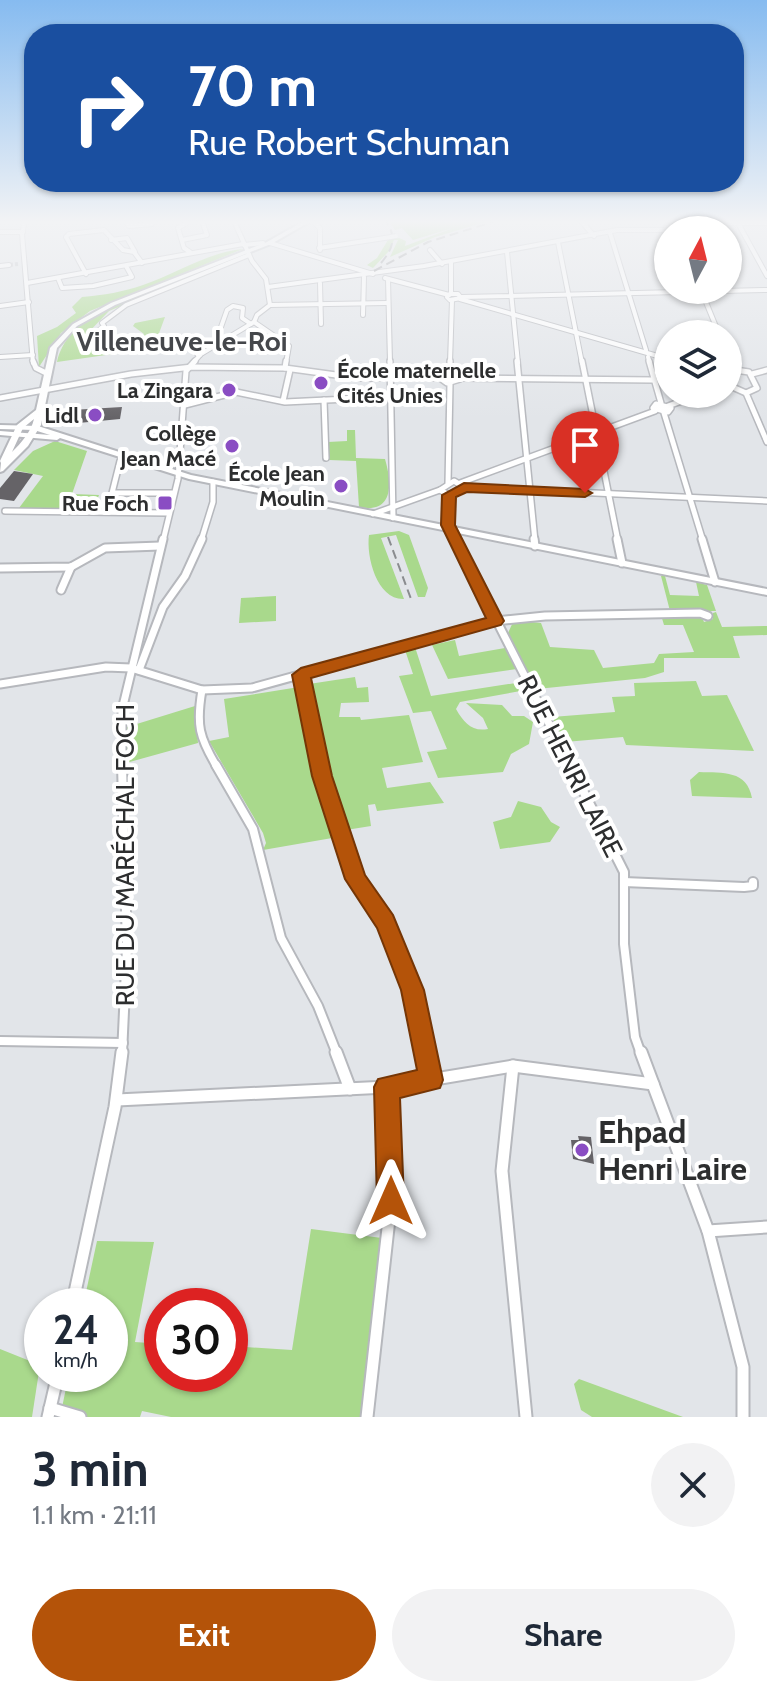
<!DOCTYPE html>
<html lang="en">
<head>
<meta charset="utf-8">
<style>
	body { margin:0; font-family:Cabin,sans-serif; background:#f2f2f3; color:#1f2937; height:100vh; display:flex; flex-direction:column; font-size:30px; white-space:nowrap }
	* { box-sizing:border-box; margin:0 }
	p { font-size:26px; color:#747a83 }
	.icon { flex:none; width:44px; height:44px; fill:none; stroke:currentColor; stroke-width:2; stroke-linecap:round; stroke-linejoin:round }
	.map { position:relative; height:1417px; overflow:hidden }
	.details { display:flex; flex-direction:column; background:#fff; flex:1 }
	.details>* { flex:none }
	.guide { position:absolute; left:24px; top:24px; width:720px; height:168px; border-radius:32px; box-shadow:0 2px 6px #0004; background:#1a4fa0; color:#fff; overflow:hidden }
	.needle { width:52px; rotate:7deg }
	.buttons { position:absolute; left:654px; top:216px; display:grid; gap:16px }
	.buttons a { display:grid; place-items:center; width:88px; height:88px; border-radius:50%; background:#fff; box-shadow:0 2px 6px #0004; font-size:40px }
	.speed { position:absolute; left:24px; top:1288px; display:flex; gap:16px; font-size:40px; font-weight:700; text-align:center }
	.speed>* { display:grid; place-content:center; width:104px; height:104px; border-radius:50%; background:#fff; box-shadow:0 2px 6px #0004; line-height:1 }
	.speed small { font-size:20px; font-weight:400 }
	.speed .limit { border:12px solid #d22; background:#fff; color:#111 }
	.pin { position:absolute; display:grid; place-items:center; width:68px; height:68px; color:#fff; margin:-82px -34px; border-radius:50% 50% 50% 0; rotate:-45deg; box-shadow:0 0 8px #0007 }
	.pin .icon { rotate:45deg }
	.me { position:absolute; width:88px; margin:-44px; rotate:0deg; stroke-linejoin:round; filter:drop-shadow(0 0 6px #0008) }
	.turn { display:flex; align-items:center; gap:28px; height:168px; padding:0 32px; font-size:36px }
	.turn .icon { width:104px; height:104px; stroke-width:2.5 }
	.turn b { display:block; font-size:56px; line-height:68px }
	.round { display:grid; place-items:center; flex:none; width:84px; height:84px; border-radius:42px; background:#f2f2f3 }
	.headline { display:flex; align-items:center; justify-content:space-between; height:136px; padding:0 32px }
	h1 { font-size:48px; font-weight:700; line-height:60px }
	.button { display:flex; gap:16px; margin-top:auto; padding:16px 32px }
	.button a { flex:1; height:92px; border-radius:48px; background:#b45309; color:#fff; font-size:32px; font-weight:700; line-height:92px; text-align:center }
	.button a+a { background:#f2f2f3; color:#1f2937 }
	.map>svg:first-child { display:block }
	.green { fill:#a9d98c }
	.building { fill:#656367 }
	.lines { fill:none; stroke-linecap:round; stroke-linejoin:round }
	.street-tunnel { stroke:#bec0c4; stroke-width:4; stroke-dasharray:4 2; stroke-linecap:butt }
	.street-far4-casing { stroke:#b6b8bd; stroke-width:6 }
	.street-far3-casing { stroke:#b6b8bd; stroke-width:8 }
	.street-far2-casing { stroke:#b6b8bd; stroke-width:11 }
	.street-far1-casing { stroke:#b6b8bd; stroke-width:12 }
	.street-casing { stroke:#b6b8bd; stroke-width:15 }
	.secondary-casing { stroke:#b6b8bd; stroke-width:4 }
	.primary-casing { stroke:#b6b8bd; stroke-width:4 }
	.street-far4 { stroke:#fff; stroke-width:4 }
	.street-far3 { stroke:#fff; stroke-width:5 }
	.street-far2 { stroke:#fff; stroke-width:7 }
	.street-far1 { stroke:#fff; stroke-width:8 }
	.street { stroke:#fff; stroke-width:11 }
	.secondary { fill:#fff; fill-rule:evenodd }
	.primary { fill:#fff; fill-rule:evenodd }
	.rail { stroke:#8a8c8f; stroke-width:2; stroke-dasharray:9 5; stroke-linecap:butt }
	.street-bridge-casing { stroke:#b6b8bd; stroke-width:6; stroke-linecap:butt }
	.street-bridge { stroke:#fff; stroke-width:4 }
	.route { fill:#b45309; stroke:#753606; stroke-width:2 }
	.poi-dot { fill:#8a4dc3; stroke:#fff; stroke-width:3 }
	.labels { text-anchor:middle; stroke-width:8; stroke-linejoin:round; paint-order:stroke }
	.far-poi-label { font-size:22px; font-weight:bold; fill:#2d2e2f; stroke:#fff; text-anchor:end }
	.street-label { font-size:26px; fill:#2d2e2f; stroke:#fff }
	.far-district-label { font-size:28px; font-weight:bold; fill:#45474b; stroke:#fff }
	.near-poi-label { font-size:32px; font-weight:bold; fill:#2d2e2f; stroke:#fff; text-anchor:start }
</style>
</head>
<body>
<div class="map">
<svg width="767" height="1417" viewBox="0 0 767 1417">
	<rect width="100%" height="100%" fill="#e2e5e9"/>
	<g class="green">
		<path d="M389,221L479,222L489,221L435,237L390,257L398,240H394L389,251L373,268L367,265L377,258L388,240L399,238L406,241L405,246L453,228L413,240L402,228L395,230Z"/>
		<path d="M243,249L90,311L61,333L39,367L37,336L57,327L76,313L72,307L82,297C104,295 123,292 143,285C176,274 208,252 243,249Z"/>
		<path d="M158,288L161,289L109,311L85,336L95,343L140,338L144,334L133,326L135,323L165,317L158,336H166L169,346L57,362C68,316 119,304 158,288Z"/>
		<path d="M347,430H355L356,458L385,459C392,483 394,514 359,507L356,461L329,460L328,442L347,441Z"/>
		<path d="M55,441L87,451L72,494L99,495L93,510L19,508L43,476L14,470L33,451Z"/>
		<path d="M399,531L409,535L428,588L425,597H418L396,535L381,538L404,599C377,600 366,557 369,535Z"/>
		<path d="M661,576H665L670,595L699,596L696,582L707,585L716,611H670Z"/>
		<path d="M276,596V621L239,623L241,598Z"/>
		<path d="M716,612L722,627L767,626V635L733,636L740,658H664V672L645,678L537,689L508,633L514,620L541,623L550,647L594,650L603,668L654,663L659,654L694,652L683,625H664L661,615H701L704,622L713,619V613Z"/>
		<path d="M455,640L459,656L505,648L517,669L448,679L432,645Z"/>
		<path d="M415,647L431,696L522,682L526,690L460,702L456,709C464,723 472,732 488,729L483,718L466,703L502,705L512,716H524L533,722L529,744L511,754L503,772L438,778L427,752L447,749L431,711L413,713L399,676L413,674L405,650Z"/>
		<path d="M355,677L357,688L368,687L369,702L341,703L339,717H360L361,720L409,715L423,762L382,768L387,788L430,782L444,803L377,811L375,804L368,805L371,826L346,830L333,786L330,784L329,772L326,770L328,767L323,759L321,735L317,728L319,725L309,684Z"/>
		<path d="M696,681L702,696L727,695L754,751L626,745L623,737L565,742L552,717L615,712L612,697L635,696L634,683Z"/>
		<path d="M299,687L308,731L312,734L317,782L338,837L263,850L266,843L263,833L209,741L229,737L224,699Z"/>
		<path d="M195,706L198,743L126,763L127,727Z"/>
		<path d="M699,772C723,773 747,770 752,798L692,796L690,780Z"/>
		<path d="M518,801L541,807L551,822L560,827L550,842L500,849L493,822L511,817Z"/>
		<path d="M311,1229L382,1238L361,1417H171L142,1411L140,1417H60L69,1374H110V1306H83L97,1241L154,1242L135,1342L162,1344V1374H230V1346L292,1350Z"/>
		<path d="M0,1349L40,1365L32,1417H0Z"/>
		<path d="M579,1379L683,1417H592L581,1410L574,1384Z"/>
	</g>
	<g class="building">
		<path d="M122,407L120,419L68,424L71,410Z"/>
		<path d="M14,471L33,474L14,501L0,499V488Z"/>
		<path d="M578,1136L591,1137L594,1164L573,1159L571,1140H579Z"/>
	</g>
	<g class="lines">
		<path class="street-tunnel" d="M9,265L18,264"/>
		<g class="street-far4-casing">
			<g id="street-far4">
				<path d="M25,221L22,234L33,363"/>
				<path d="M125,221L129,226L152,224L153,221"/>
				<path d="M190,221L178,228L184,248L190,252"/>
				<path d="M234,221L252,261L266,279L270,305"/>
				<path d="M312,221L320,228V250"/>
				<path d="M581,221L594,236"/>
				<path d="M738,223L767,276"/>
				<path d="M666,227L671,224L767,223"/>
				<path d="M0,232H23"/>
				<path d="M610,233L646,350"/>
				<path d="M111,240L127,238L135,252"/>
				<path d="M182,240L207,235L202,221"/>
				<path d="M558,242L582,363"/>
				<path d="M270,243L373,274"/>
				<path d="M244,245L263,243"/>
				<path d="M319,248L391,237"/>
				<path d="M430,250L442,264"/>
				<path d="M507,252L518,363"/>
				<path d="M451,262V294"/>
				<path d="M0,266L9,265"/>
				<path d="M86,274L66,237L69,234L104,230L123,250L134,252L142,263"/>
				<path d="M58,278L62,288L93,286L132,277L126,266"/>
				<path d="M385,278L449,295"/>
				<path d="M388,279L390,363"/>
				<path d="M27,283L243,244"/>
				<path d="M320,283L321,324"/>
				<path d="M268,287L424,266L617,230H675"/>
				<path d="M701,290L719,334"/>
				<path d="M450,294H458L461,298L450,300L447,297Z"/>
				<path d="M461,297L767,290"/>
				<path d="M460,299L668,359"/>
				<path d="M270,305L387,303"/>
				<path d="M0,306L29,302"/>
				<path d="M363,315L364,277"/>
				<path d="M254,322L289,346L286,363"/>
				<path d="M221,327L227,310L233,306L243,308L242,318L251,324"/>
				<path d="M97,332L104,326L102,323L126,305L249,255"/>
				<path d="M195,336L197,354L200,355"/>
				<path d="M728,353L733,363"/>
				<path d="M0,357L33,355"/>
				<path d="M648,357L650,363"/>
				<path d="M193,363L201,354L254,322L257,315L270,305"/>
				<path d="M450,363L452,300"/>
			</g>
		</g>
		<g class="street-far3-casing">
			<g id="street-far3">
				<path d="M33,361L36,368L48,374"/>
				<path d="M390,361L393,518"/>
				<path d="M517,361L535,541"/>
				<path d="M582,361L618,541"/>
				<path d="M649,361L661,403"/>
				<path d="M732,361L735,368"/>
				<path d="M285,368L286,361"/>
				<path d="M728,369L749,372L757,388L746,393L728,385"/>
				<path d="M450,373V361"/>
				<path d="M445,374H456L460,379L447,383L440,378Z"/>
				<path d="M752,374L767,370"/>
				<path d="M460,378L653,380"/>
				<path d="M746,393L767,442"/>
				<path d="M0,398L131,374L192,367L285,368L358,378H440"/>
				<path d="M324,400L326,458"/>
				<path d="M283,401L290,370"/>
				<path d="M656,404L671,408L668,412L653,408Z"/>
				<path d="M185,405L236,392L285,402L390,397"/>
				<path d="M668,406L701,394"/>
				<path d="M664,413L703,541"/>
				<path d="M120,461L112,493H172"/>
				<path d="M454,481L464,487L449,495L440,490Z"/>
				<path d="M448,483L450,384"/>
				<path d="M460,483L655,411"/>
				<path d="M464,487L767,501"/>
				<path d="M449,495L448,525L456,541"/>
				<path d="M5,511L167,513"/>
				<path d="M373,514L440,490"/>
				<path d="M163,541L178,479L186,371L195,361"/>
				<path d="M201,541L213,502V482"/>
			</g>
		</g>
		<g class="street-far2-casing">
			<g id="street-far2">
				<path d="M455,539L571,767"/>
				<path d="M534,539L535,546"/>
				<path d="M617,539L622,563"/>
				<path d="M702,539L715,582"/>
				<path d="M0,568L71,567L105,548L160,546"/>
				<path d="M61,590L71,567"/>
				<path d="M139,670L163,607L185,576L202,539"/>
				<path d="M301,675L320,767"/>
				<path d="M0,684L106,667L131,668L202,690L252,688L495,621L545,616L700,613L708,616"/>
				<path d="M202,690C196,725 199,737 217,767"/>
				<path d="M122,767V710L163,539"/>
			</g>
		</g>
		<g class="street-far1-casing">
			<g id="street-far1">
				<path d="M216,765L253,829L281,938L318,1006L337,1054"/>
				<path d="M320,765L356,879L386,922L413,990L426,1054"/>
				<path d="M570,765L624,872V944L635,1037L641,1054"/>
				<path d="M624,882L744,887L753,886V882"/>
				<path d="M0,1041L123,1043"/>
				<path d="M122,1054L127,947L122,765"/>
			</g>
		</g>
		<g class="street-casing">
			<g id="street">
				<path d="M336,1052L350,1089"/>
				<path d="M425,1052L431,1080"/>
				<path d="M641,1052L708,1231L743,1367V1417"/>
				<path d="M513,1066L502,1171L526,1417"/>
				<path d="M117,1100L387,1087L513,1066L653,1084"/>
				<path d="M708,1231L767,1227"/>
				<path d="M72,1306L115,1107L122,1052"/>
				<path d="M50,1408L80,1417"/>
				<path d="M48,1417L58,1374"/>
				<path d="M367,1417L391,1201L387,1087"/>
			</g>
		</g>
		<g class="secondary-casing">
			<path id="secondary" d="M0,425L38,426L191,475L767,589V595L189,479L60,438L57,440L0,435V431L50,435L34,430L0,429Z"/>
		</g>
		<g class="primary-casing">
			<path id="primary" d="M304,221H311L271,244L115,305L77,326L57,348L41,425L28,446L3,471L0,472L1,463L0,461L17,425L36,410L50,348L73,324L111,303L267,242ZM34,419C31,432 21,443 12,452L23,428Z"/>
		</g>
		<use href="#street-far4" class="street-far4"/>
		<use href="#street-far3" class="street-far3"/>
		<use href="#street-far2" class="street-far2"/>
		<use href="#street-far1" class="street-far1"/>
		<use href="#street" class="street"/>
		<use href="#secondary" class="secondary"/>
		<use href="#primary" class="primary"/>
		<g class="rail">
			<path d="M381,263C393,249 397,237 386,221"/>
			<path d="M374,271L428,242L496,221"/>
			<path d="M388,537L411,599"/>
		</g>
		<g class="street-bridge-casing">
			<path id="street-bridge" d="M391,237L396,236"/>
		</g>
		<use href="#street-bridge" class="street-bridge"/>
	</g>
	<linearGradient id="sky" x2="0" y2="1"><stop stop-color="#86bbf0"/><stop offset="0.53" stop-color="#f2f3f5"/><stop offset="1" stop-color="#f2f3f5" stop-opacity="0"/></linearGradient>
	<rect width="767" height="419" fill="url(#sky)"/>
	<path class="route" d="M464,483L585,489L592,493L585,497L467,492L456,497L455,525L504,621L501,625L311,678L332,776L365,875L393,915L424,990L443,1080L440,1088L400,1098L404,1201L400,1211L391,1215L381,1211L377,1201L374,1087L378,1079L417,1070L401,990L377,928L345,879L312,776L292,675L301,668L486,618L441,525L442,495Z"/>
	<g class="poi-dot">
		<circle cx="321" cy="383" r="8"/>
		<circle cx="229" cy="390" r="8"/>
		<circle cx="95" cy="415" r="8"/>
		<circle cx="232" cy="446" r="8"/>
		<circle cx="341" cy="486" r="8"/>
		<rect x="157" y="495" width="16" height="16" rx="4"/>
		<circle cx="582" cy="1150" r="8"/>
	</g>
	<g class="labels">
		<g class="far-poi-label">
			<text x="337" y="378" text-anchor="start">École maternelle<tspan x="337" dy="25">Cités Unies</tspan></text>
			<text x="213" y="398">La Zingara</text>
			<text x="79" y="423">Lidl</text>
			<text x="216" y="441">Collège<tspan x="216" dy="25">Jean Macé</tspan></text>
			<text x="325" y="481">École Jean<tspan x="325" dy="25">Moulin</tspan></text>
			<text x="149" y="511">Rue Foch</text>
		</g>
		<g class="street-label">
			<text transform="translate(570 766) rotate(63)" y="9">RUE HENRI LAIRE</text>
			<text transform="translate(125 855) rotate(-90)" y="9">RUE DU MARÉCHAL FOCH</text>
		</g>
		<g class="far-district-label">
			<text x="182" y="351">Villeneuve-le-Roi</text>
		</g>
		<g class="near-poi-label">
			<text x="598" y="1143">Ehpad<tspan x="598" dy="37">Henri Laire</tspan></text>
		</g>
	</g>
</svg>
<div class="buttons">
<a><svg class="needle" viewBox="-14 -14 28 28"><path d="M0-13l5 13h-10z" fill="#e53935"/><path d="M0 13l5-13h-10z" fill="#747a83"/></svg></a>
<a><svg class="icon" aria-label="layers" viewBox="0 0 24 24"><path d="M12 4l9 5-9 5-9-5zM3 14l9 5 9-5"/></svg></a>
</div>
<div class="speed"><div>24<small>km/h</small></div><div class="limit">30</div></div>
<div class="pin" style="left:585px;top:493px;background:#d93025"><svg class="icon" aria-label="arrive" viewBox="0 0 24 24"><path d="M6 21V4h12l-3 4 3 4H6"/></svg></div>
<svg class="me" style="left:391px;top:1201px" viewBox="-20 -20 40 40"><path d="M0-17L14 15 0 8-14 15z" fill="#b45309" stroke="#fff" stroke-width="4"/></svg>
<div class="guide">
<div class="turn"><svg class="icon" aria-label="right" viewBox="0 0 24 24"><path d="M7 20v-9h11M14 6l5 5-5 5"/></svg><div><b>70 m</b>Rue Robert Schuman</div></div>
</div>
</div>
<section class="details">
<div class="headline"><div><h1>3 min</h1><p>1.1 km · 21:11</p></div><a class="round"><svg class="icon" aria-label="close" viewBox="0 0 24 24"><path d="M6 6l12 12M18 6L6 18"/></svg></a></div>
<div class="button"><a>Exit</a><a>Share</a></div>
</section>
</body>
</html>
